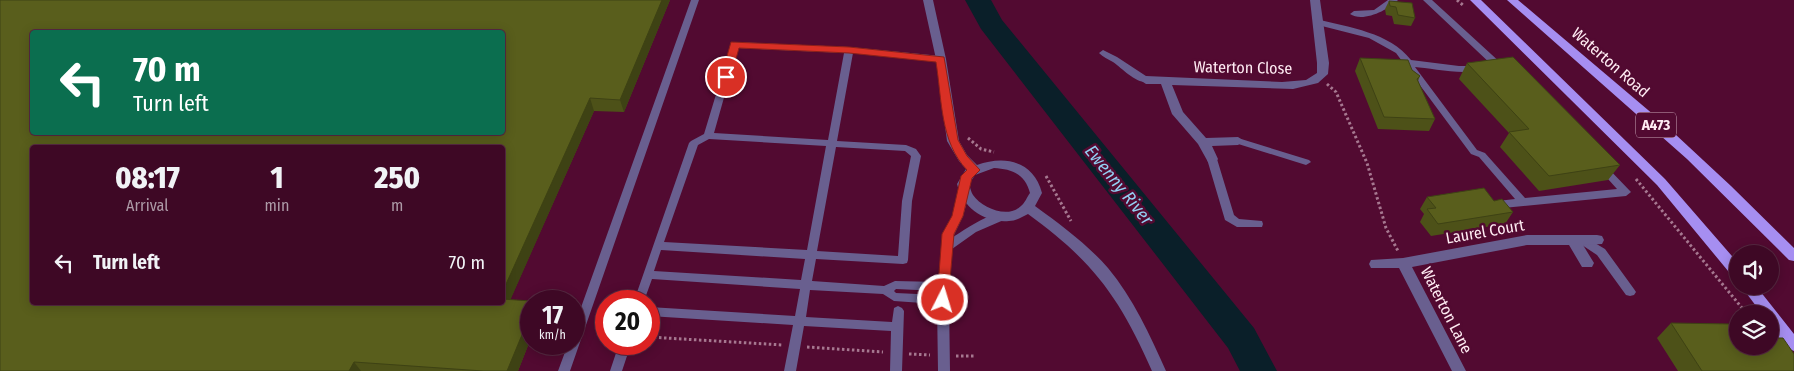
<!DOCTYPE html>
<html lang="en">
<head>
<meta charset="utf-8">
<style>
	body { margin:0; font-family:"Fira Sans Condensed",sans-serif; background:#45112d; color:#f1f3f6; height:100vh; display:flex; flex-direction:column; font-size:19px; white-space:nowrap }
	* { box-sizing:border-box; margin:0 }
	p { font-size:16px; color:#ad9aa7 }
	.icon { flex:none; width:28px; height:28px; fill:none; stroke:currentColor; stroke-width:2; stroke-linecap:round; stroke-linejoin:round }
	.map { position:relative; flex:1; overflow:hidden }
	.drawer { position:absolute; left:30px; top:145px; width:475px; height:160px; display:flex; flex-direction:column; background:#3e0825; border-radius:5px; box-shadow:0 2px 12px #0003,0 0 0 1px #572942 }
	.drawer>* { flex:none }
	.banner { position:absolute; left:30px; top:30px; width:475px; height:105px; border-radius:5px; box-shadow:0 2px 12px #0003,0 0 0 1px #572942; background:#0b6e4f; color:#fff; overflow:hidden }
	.fabs { position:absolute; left:1729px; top:245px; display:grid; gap:10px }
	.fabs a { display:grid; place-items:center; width:50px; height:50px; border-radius:50%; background:#3e0825; box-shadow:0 2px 12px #0003,0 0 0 1px #572942; font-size:25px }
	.speed { position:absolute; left:520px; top:290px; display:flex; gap:10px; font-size:25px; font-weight:700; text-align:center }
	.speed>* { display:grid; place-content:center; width:65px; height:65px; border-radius:50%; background:#3e0825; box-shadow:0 2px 12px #0003,0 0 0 1px #572942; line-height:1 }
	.speed small { font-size:12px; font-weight:400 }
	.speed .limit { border:8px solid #d22; background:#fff; color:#111 }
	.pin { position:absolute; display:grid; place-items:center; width:42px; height:42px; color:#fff; margin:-21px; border:2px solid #fff; border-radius:50%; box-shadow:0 1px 5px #0007 }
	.me { position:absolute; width:55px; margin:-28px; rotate:5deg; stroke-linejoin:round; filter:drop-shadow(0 0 4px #0008) }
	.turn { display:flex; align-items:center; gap:18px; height:105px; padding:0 20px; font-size:22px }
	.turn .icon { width:65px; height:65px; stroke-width:2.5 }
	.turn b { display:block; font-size:35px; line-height:42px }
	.eta { display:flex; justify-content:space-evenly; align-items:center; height:85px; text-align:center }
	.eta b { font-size:30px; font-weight:800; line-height:35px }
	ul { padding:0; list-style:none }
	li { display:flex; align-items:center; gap:15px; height:65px; padding:0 20px }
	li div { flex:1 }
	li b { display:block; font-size:19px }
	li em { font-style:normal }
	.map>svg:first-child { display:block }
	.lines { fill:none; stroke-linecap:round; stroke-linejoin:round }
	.river { fill:#0a1f29; fill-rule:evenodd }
	.path { stroke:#a67890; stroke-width:3; stroke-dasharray:2.5 2.5; stroke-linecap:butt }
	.service { fill:#695f8f; fill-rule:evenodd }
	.minor { fill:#695f8f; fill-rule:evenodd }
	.primary { fill:#a68ef1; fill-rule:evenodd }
	.wall { fill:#4d5118 }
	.shaded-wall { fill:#3e4214 }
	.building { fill:#595e1c; stroke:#3e4214; fill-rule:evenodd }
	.route { fill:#d93025; stroke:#8d1f18 }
	.labels { text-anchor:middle; stroke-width:5; stroke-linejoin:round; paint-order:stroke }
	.shield { fill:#520a31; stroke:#cba8b9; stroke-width:1 }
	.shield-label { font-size:15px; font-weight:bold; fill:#ffecf3 }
	.street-label { font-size:16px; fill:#ffecf3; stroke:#520a31 }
	.water-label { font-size:18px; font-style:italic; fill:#93d1f3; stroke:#520a31 }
</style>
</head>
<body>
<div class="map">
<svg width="1794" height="371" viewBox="0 0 1794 371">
	<rect width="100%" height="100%" fill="#520a31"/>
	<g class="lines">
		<path class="river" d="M965,0H991L1002,20L1254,328L1277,371H1240L1228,348L981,29Z"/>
		<g class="path">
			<path d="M1457,0L1464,6"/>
			<path d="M1327,84L1336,92L1367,163L1386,228L1398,251"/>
			<path d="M968,138L981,149L994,152"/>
			<path d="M1046,176L1071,221"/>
			<path d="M1636,179L1747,314"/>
			<path d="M601,312L600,331L606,332"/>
			<path d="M649,337L783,345"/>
			<path d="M807,347L883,352"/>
			<path d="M909,354L930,355"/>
			<path d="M956,356H974"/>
		</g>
		<g class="service">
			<path d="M691,0H699L570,371H558L568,344H574V327Z"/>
			<path d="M1388,0H1398C1388,10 1363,23 1350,14L1354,11L1374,10Z"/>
			<path d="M1423,0H1432L1503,65L1504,67L1503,69H1494L1493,66Z"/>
			<path d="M1317,19C1350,28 1389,32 1411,60L1459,66H1481L1482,68C1471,77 1430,68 1415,67L1477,150L1485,153L1525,198L1617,189L1599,169L1597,167L1602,164L1605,165L1631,192L1626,196L1493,209L1489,208L1488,205L1489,202L1515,199L1479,157L1471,154L1396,53L1369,38L1314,24L1313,22Z"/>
			<path d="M735,42L849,47L941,56L945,59L941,62L853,53L837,141L906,145L916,149L921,156L912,201L908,260L907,263L903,264L816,259L812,281L884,286L895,281L939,282L943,234L953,216L960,191H968L969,194L963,216L953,237C964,230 993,210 1006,213L1007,216L1006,219L976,232L952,249L949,300L950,371H938L937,304L894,301L883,294L810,290L806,317L892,322L894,308L898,306L902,308L904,311L902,371H890L891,331L804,326L796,371H784L793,325L649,316V307L795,316L800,289L652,279L644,301H634L689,143L691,141L704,134L731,45ZM738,48L844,53L828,140L714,133ZM709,139L826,146L807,250L664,242L698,145ZM836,147L905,151L911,156L902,201L898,256L817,251ZM661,250L805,259L801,280L654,271ZM896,289L938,291V295L896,293L894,291Z"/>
			<path d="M1103,50L1117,57L1149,78L1150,80L1149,82C1136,84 1123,69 1113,62C1108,59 1103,57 1099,53Z"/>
			<path d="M1238,138L1309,160L1311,162L1306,165L1235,143L1233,141Z"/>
			<path d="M1212,156L1217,159L1234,215L1239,219L1262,221L1263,224L1262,227H1237L1225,220L1207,159Z"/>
			<path d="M1583,236L1605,249L1634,289L1636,292L1634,295L1630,296L1626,295L1597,255L1579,243L1578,240L1579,237Z"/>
			<path d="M619,344H631L622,371H610Z"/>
		</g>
		<g class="minor">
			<path d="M923,0H933L946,59L959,141L967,155L977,165C1005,155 1034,161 1042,193L1035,206C1061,225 1087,244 1108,268C1133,298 1150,335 1166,371H1152C1120,298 1093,261 1028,214C1022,217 1016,221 1009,221C984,223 963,208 957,184L966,169L959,161L947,141L936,59ZM994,168C1012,169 1025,174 1030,193C1027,197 1025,203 1021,206C1008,219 982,208 973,195C971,192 970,187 969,184L975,175Z"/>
			<path d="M1310,0H1320L1329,63L1328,74L1318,83L1293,89L1172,85L1183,112L1206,138L1238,137L1244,141L1238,145L1212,146L1218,159L1216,162H1208L1198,144L1172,114L1161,84H1146L1140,80L1146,76L1282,82L1306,80L1317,73V63Z"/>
			<path d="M1527,235H1597L1602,236L1604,240L1602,244L1583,245L1594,263L1592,267H1582L1569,245H1527L1412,267L1466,371H1452L1399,268H1371L1369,264L1371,260L1403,258Z"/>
		</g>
		<g class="primary">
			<path d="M1470,0H1481L1665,179L1738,263V278L1733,277L1657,185Z"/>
			<path d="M1507,0H1518L1661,121L1731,186L1794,248V261L1789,260L1687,159Z"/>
			<path d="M1741,286H1756L1794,334V351C1781,346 1770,327 1770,314H1762Z"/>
		</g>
	</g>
	<g class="wall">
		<path d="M670,0L624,112L594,111L510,300L531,338L518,371H0Z"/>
		<path d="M1389,1L1415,18L1411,26L1394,24L1392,16L1386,15L1385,9Z"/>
		<path d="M1360,58L1412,70L1420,76L1418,81L1435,119L1429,131L1378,129L1355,71Z"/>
		<path d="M1467,63L1620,165L1608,180L1539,191L1500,147L1509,133L1459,79Z"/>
		<path d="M1427,197L1494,201L1513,212L1505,224L1431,236L1420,222L1424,214L1420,209Z"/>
		<path d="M1671,323L1738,346L1794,371H1678L1657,338Z"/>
	</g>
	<g class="shaded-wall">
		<path d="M662,0H670L624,112L620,100Z"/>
		<path d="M590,98L594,111L505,312L502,302V293Z"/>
		<path d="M531,313V338L518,371H507Z"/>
		<path d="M354,362L361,371H349Z"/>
	</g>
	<g class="building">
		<path d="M0,0H662L620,100L590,98L502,293V148H32V302H502V299L531,301V313L507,371H483L354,362L349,371H0ZM32,32H502V132H32Z"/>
		<path d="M1389,1L1412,3L1415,18L1398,15L1396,7L1390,6Z"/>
		<path d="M1513,57L1620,165L1549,176L1509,132L1529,129L1467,63Z"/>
		<path d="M1360,58L1408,60L1412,70L1420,76L1417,79L1435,119L1384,117Z"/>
		<path d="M1484,188L1494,201L1502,199L1513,212L1438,224L1427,209L1436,208L1427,197Z"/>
		<path d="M1671,323L1731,324L1738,332V346H1770V338H1783L1794,354V371H1702Z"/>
	</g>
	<path class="route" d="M731,42L849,47L944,57L958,140L967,156L980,170L972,178L963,216L954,234L948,303H939L937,300L942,234L952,216L961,176L967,170C940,142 942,99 936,62L849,53L739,48L731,77L726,80L721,77Z"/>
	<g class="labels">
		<rect class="shield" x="1636" y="112.5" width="40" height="25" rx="4"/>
		<g class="shield-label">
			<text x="1656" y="130">A473</text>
		</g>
		<g class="street-label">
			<text transform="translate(1611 62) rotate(41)" y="6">Waterton Road</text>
			<text transform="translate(1243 67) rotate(1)" y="6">Waterton Close</text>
			<text transform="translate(1485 231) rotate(-10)" y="6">Laurel Court</text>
			<text transform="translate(1447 310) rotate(63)" y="6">Waterton Lane</text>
		</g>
		<g class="water-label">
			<text transform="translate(1119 185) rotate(51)" y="6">Ewenny River</text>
		</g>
	</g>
</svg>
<div class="fabs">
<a><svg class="icon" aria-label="sound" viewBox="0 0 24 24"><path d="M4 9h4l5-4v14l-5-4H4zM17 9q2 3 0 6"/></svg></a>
<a><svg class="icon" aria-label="layers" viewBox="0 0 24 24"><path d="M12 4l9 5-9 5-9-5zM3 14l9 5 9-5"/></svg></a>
</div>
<div class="speed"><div>17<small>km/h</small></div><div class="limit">20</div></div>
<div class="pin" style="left:726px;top:77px;background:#d93025"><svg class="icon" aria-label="arrive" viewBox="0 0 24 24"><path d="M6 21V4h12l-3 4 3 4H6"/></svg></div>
<svg class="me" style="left:943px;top:300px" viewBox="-20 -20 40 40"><circle r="17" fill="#d93025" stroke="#fff" stroke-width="3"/><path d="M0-11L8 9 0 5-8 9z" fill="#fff"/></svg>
<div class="banner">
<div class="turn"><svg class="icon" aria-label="left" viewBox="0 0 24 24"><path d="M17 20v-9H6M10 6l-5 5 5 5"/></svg><div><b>70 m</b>Turn left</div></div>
</div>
<section class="drawer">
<div class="eta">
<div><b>08:17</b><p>Arrival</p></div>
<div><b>1</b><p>min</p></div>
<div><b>250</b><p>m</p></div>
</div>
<ul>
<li><svg class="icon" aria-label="left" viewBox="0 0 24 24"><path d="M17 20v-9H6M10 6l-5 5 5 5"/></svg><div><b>Turn left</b></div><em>70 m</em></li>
</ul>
</section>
</div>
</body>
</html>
